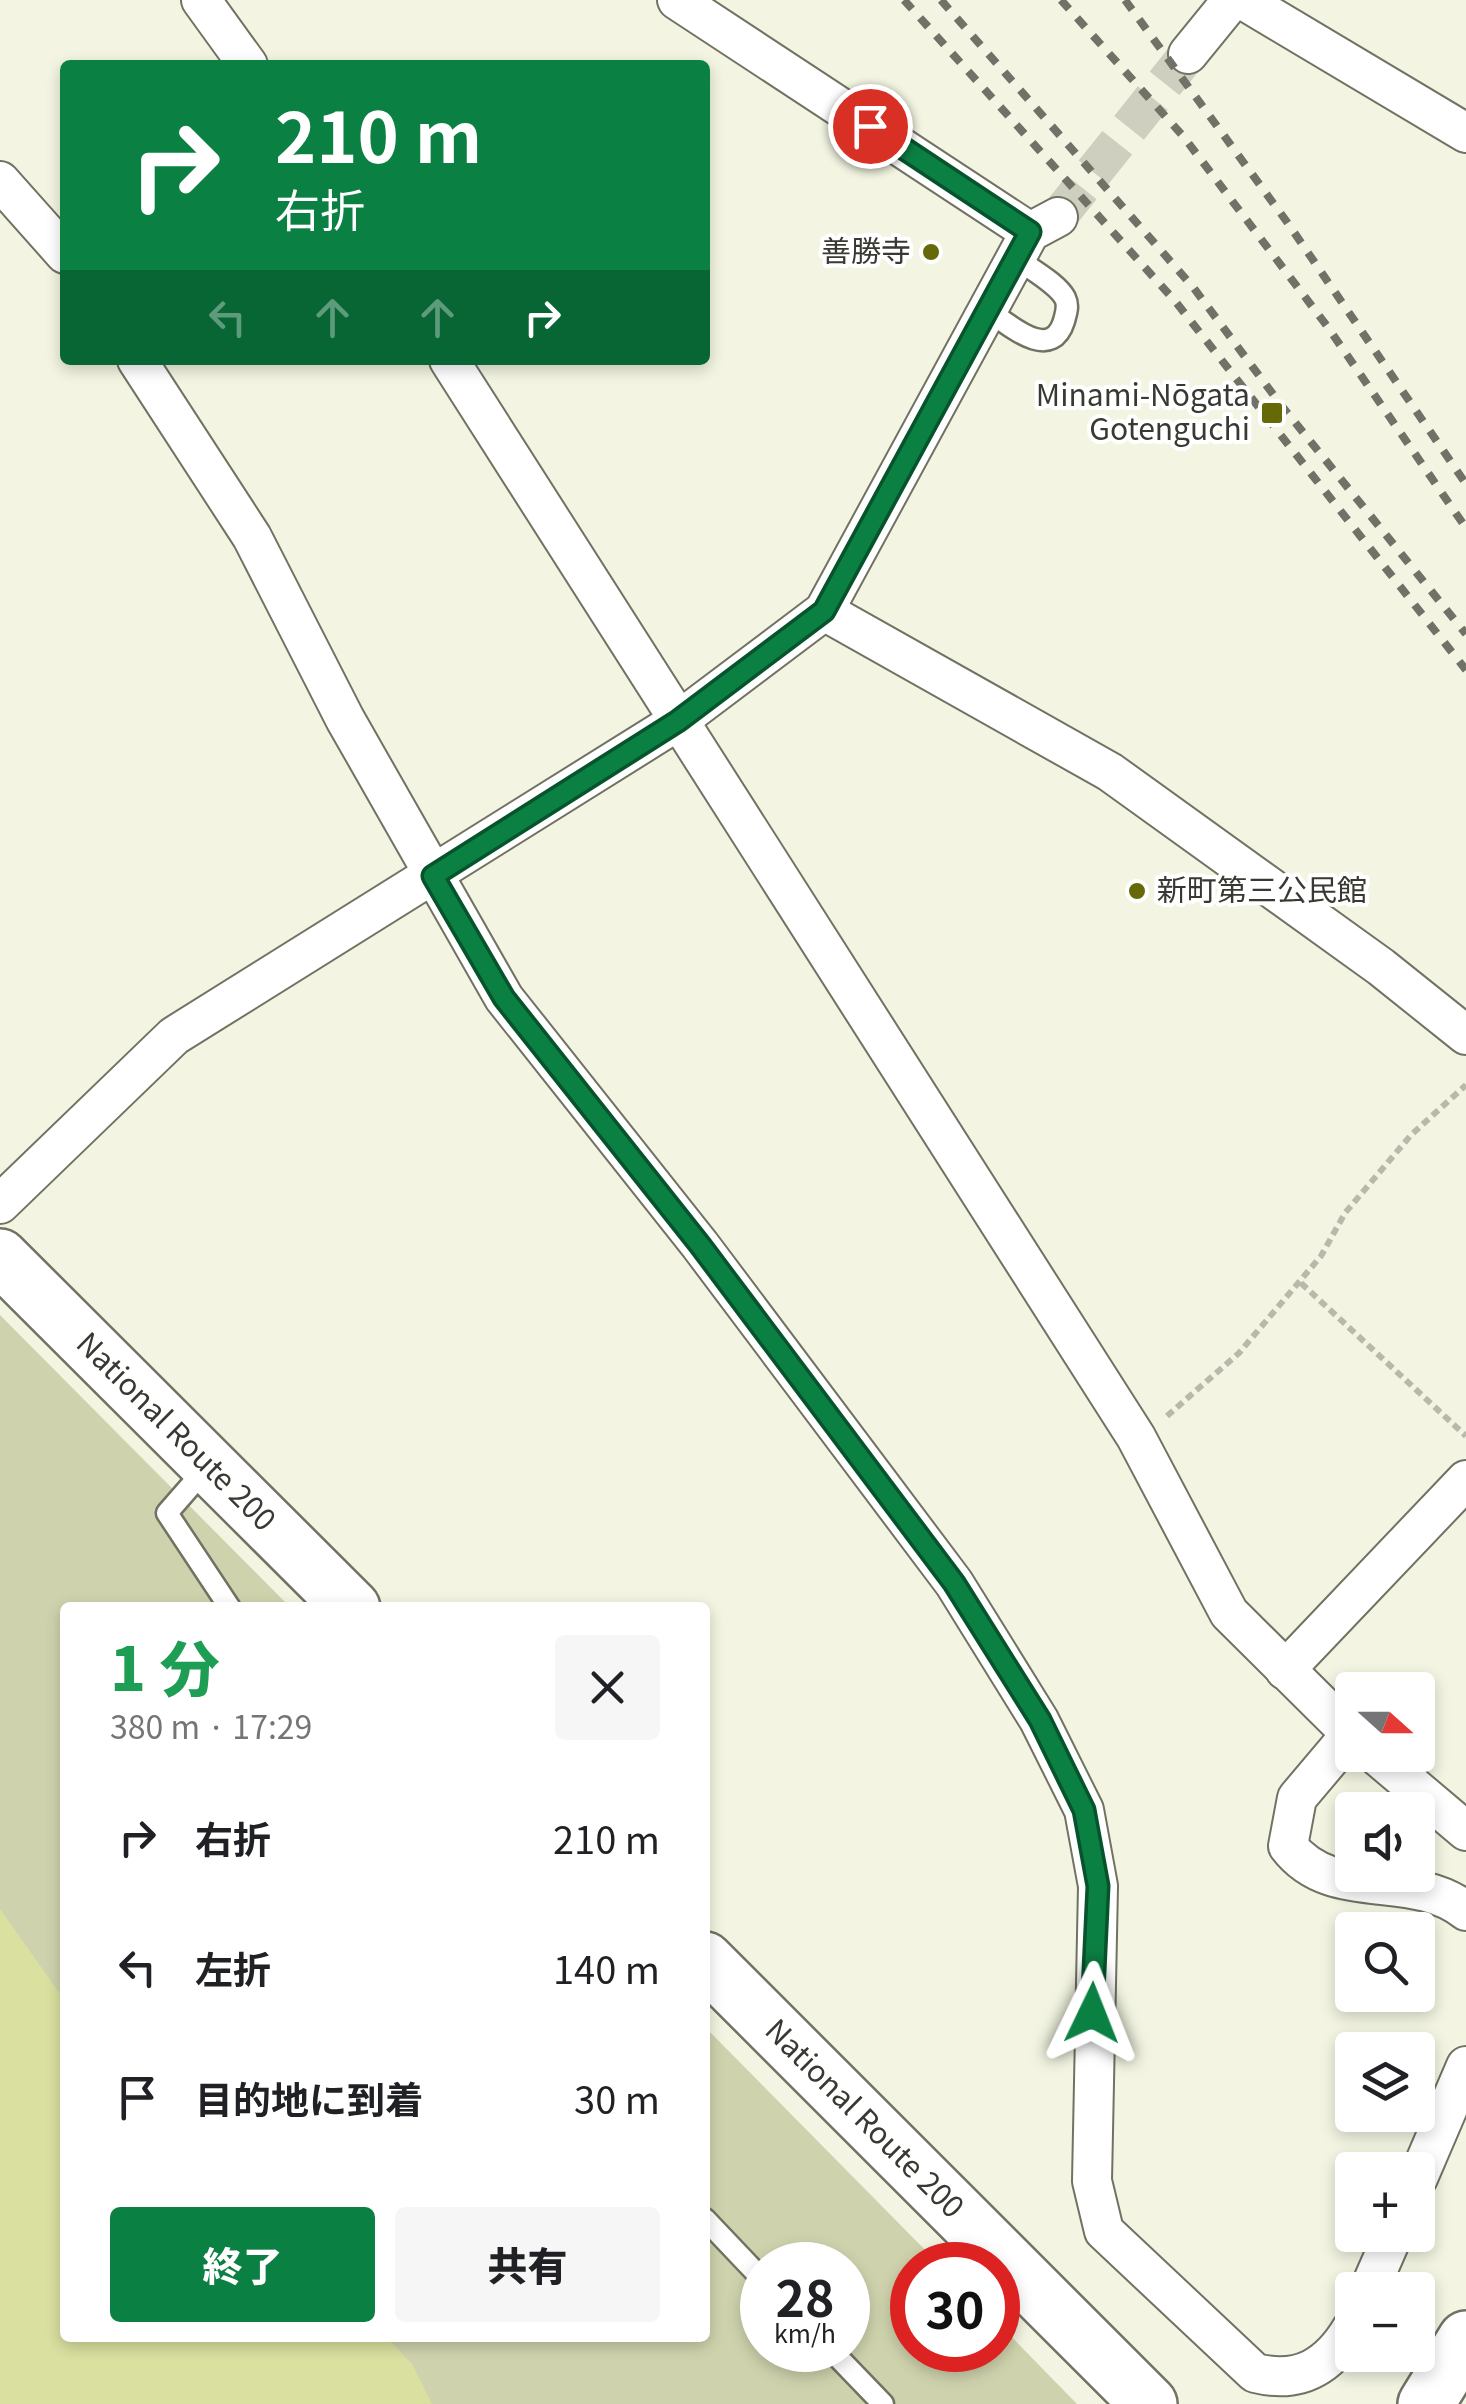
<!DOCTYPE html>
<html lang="ja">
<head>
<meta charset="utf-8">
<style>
	body { margin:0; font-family:Georgia,"Noto Sans JP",serif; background:#f6f6f6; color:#202124; height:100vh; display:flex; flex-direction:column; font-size:38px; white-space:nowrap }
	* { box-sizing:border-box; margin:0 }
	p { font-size:32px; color:#757577 }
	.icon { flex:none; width:55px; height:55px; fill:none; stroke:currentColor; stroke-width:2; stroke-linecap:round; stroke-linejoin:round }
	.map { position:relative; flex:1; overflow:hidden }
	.details { position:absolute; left:60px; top:1602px; width:650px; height:740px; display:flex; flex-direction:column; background:#fff; border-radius:10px; box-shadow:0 5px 15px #0003 }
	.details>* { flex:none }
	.top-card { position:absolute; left:60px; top:60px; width:650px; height:305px; border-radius:10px; box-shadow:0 5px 15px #0003; background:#0b8043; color:#fff; overflow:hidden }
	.needle { width:65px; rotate:111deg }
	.controls { position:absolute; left:1335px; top:1672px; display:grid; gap:20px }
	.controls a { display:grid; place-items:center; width:100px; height:100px; border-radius:10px; background:#fff; box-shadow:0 5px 15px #0003; font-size:50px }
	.speed { position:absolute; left:740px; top:2242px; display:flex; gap:20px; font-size:50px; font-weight:700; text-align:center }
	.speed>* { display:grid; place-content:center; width:130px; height:130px; border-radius:50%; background:#fff; box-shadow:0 5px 15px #0003; line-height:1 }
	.speed small { font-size:25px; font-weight:400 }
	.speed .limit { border:15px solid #d22; background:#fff; color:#111 }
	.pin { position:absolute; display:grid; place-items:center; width:85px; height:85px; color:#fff; margin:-42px; border:5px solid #fff; border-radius:50%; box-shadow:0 2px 10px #0007 }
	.me { position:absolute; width:110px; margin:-55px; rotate:2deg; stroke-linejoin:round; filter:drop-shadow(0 0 8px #0008) }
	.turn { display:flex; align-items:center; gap:35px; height:210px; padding:0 50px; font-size:45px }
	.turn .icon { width:130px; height:130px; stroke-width:2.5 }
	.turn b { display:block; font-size:70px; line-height:85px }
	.lanes { display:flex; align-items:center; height:95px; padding:0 50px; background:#0003; justify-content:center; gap:50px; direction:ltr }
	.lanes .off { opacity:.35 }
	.round { display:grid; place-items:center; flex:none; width:105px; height:105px; border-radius:10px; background:#f6f6f6 }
	.overview { display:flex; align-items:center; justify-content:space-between; height:170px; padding:0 50px }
	h1 { font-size:60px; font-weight:800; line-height:75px; color:#1e9e55 }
	.primary-button { display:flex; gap:20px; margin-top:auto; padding:20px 50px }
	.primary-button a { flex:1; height:115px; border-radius:10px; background:#0b8043; color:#fff; font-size:40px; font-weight:800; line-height:115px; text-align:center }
	.primary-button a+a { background:#f6f6f6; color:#202124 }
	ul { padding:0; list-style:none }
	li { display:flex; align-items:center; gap:30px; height:130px; padding:0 50px }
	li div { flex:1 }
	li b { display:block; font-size:38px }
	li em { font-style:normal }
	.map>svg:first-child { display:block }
	.green { fill:#cfd3ad; fill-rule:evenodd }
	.water { fill:#dae0a0 }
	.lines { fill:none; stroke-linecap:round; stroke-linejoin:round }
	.street-tunnel { stroke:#cecfbf; stroke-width:38; stroke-dasharray:38 19; stroke-linecap:butt }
	.lane-casing { stroke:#717262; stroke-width:25 }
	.street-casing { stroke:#717262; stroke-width:42 }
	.primary-casing { stroke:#717262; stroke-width:60 }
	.highway-casing { stroke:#717262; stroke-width:60 }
	.path { stroke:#b7b9aa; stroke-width:6; stroke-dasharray:8 5; stroke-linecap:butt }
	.lane { stroke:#fff; stroke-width:20 }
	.street { stroke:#fff; stroke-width:38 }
	.primary { stroke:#fff; stroke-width:55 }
	.highway { stroke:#fff; stroke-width:55 }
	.rail { stroke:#707267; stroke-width:8; stroke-dasharray:12 12; stroke-linecap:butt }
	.route-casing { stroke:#07532c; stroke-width:25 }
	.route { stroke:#0b8043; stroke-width:18 }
	.poi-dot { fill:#666908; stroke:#fff; stroke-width:4 }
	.labels { text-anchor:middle; stroke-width:8; stroke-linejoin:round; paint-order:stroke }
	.poi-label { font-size:30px; fill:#383932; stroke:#fff; text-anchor:end }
	.street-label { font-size:30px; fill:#383932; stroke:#fff }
</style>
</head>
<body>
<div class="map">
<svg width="1466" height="2404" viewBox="0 0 1466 2404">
	<rect width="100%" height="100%" fill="#f3f5e2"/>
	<path class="green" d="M0,1315L290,1607L65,1608V2338H705V2027L940,2265H912V2350H998V2323L1077,2404H0ZM762,2265H848V2350H762Z"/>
	<path class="water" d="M0,1909L65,2001V2338H387L412,2364L432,2404H0Z"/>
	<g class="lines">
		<path class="street-tunnel" d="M1058,217L1188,54"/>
		<g class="lane-casing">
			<g id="lane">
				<path d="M988,310C1009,325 1051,363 1064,321C1066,313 1069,306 1065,298C1057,283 1030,269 1016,258"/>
				<path d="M208,1466L167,1513L230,1608"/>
				<path d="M705,2219L762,2279"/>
				<path d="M831,2350L883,2404"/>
			</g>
		</g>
		<g class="street-casing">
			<g id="street">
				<path d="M201,0L248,65"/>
				<path d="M677,0L1030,232"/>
				<path d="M1243,0L1466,133"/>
				<path d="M1188,54L1232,0"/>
				<path d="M0,181L65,254"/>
				<path d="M137,360L252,537L345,719L504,998L700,1245L954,1583L1039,1720L1084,1810L1098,1886L1092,2181L1104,2231L1255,2373C1299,2384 1329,2367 1352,2328"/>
				<path d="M449,360L1136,1437L1229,1613L1352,1735"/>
				<path d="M824,611L1110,772L1381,967L1466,1035"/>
				<path d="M0,1204L174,1036L678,721L824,611L1030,232L1058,217"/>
				<path d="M1285,1670L1466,1480"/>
				<path d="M1351,1734L1297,1798L1288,1846C1332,1904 1412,1868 1466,1911"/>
				<path d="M1376,1755L1466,1831"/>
				<path d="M1418,2178L1466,2066"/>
				<path d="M1369,2290L1393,2235"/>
			</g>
		</g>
		<g class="primary-casing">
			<path id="primary" d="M1426,2404L1466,2339"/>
		</g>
		<g class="highway-casing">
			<g id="highway">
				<path id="s1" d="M0,1257L352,1608"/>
				<path id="s2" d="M705,1960L1149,2404"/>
			</g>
		</g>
		<g class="path">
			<path d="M1301,1283L1466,1436"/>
			<path d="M1167,1416L1239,1353L1321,1256L1345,1213L1411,1135L1466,1085"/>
		</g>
		<use href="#lane" class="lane"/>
		<use href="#street" class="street"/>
		<use href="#primary" class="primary"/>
		<use href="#highway" class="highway"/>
		<g class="rail">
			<path d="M904,0L1175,301L1466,670"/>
			<path d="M941,0L1193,287L1281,405L1466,634"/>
			<path d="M1061,0L1183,136L1327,326L1466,528"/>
			<path d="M1125,0L1287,222L1466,484"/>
		</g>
	</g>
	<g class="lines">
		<g class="route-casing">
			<path id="route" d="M870,126L1030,232L824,611L678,721L433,876L504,998L700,1245L954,1583L1040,1720L1084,1810L1098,1886L1092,2013"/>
		</g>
		<use href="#route" class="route"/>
	</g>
	<g class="poi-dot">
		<circle cx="931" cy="252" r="10"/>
		<rect x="1260" y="401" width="24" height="24" rx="5"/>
		<circle cx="1137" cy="891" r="10"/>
	</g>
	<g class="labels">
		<g class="poi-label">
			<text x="911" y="262">善勝寺</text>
			<text x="1250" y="406">Minami-Nōgata<tspan x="1250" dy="34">Gotenguchi</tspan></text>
			<text x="1157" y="901" text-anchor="start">新町第三公民館</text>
		</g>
		<g class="street-label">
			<text dy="10" stroke="none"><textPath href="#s1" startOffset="248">National Route 200</textPath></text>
			<text dy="10" stroke="none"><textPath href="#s2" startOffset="225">National Route 200</textPath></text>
		</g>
	</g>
</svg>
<div class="controls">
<a><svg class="needle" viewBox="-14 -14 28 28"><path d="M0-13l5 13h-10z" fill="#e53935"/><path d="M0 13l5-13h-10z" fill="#757577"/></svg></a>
<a><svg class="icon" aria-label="sound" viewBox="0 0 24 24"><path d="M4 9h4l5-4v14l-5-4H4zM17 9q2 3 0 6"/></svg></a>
<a><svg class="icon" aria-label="search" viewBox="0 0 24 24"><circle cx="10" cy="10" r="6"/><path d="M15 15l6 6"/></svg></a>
<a><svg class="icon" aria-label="layers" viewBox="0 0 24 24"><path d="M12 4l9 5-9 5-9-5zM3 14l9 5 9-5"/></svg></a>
<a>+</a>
<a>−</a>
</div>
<div class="speed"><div>28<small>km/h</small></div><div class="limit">30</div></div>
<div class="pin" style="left:870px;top:126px;background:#d93025"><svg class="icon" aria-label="arrive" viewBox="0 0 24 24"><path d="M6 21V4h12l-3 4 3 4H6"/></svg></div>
<svg class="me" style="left:1092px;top:2013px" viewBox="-20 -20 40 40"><path d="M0-17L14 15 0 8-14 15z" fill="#0b8043" stroke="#fff" stroke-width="4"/></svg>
<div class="top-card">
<div class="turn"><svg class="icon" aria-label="right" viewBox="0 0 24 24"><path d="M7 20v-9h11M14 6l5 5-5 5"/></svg><div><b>210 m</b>右折</div></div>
<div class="lanes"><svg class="icon off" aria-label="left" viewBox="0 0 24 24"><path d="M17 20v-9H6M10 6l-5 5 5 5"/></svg><svg class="icon off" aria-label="ahead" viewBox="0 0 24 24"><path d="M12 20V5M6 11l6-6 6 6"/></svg><svg class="icon off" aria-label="ahead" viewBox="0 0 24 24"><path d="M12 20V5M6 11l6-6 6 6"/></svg><svg class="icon" aria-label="right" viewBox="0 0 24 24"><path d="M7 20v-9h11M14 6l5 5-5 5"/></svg></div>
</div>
<section class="details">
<div class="overview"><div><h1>1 分</h1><p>380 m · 17:29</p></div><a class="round"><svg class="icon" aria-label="close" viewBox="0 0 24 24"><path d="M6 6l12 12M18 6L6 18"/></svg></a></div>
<ul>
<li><svg class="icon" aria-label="right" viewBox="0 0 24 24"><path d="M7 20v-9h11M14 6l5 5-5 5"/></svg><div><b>右折</b></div><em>210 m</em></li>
<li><svg class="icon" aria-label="left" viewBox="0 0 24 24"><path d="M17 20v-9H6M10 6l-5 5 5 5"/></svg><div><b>左折</b></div><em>140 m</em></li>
<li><svg class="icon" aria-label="arrive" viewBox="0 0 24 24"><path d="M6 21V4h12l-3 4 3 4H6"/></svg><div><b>目的地に到着</b></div><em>30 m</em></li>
</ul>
<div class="primary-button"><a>終了</a><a>共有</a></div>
</section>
</div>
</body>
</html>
